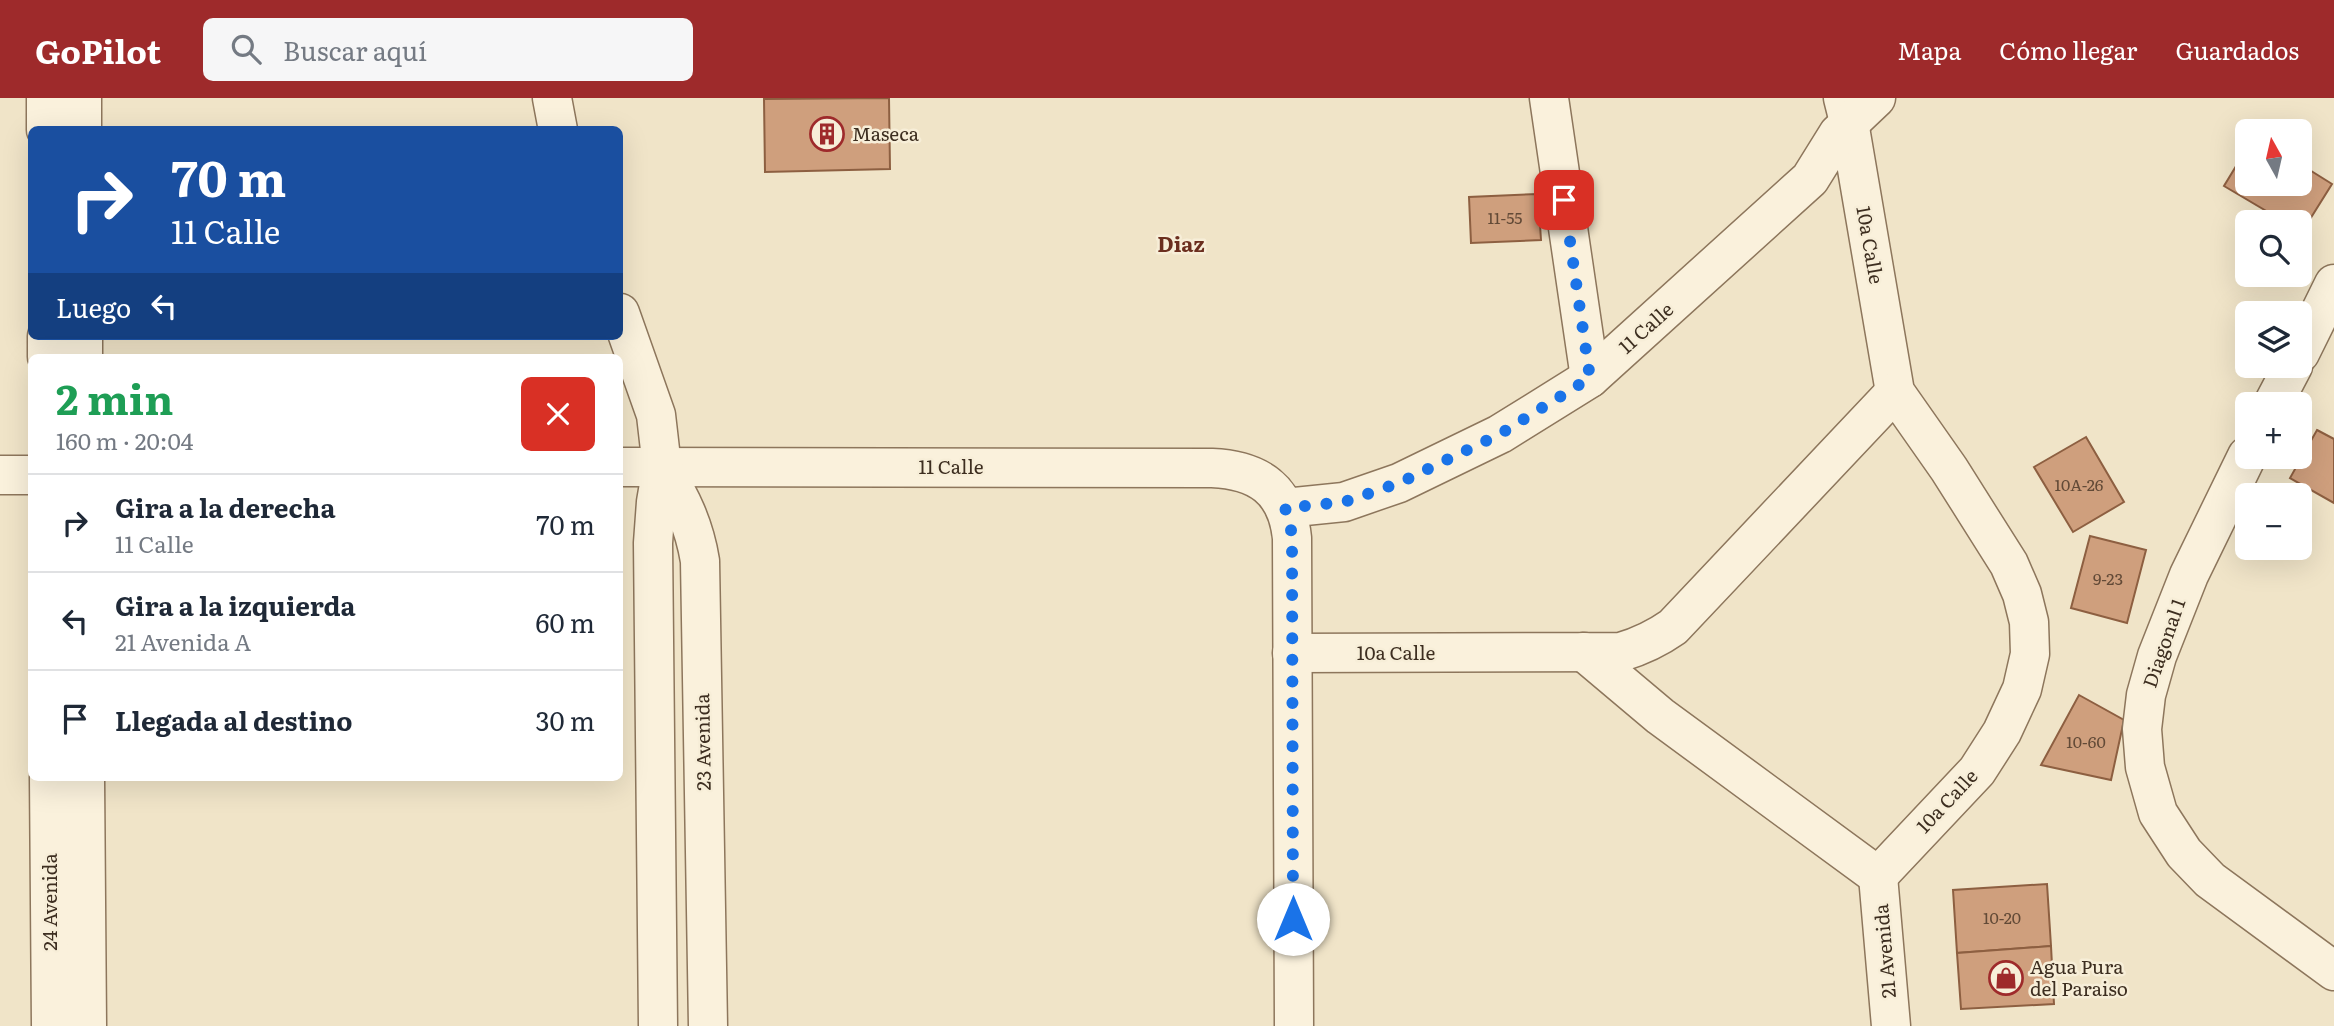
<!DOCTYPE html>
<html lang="es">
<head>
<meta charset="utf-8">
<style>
	body { margin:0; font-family:Literata,serif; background:#f6f6f7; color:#1f2937; height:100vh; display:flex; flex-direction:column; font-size:26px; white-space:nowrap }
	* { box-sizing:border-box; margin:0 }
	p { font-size:23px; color:#747a83 }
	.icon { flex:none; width:38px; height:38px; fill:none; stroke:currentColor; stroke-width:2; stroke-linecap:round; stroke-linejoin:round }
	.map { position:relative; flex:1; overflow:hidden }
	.details { position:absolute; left:28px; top:256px; width:595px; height:427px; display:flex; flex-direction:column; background:#fff; border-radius:10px; box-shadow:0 7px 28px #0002 }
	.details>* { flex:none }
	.hud { position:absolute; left:28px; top:28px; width:595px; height:214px; border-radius:10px; box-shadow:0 7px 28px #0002; background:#1a4fa0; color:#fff; overflow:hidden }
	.needle { width:46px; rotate:352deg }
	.controls { position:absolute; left:2235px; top:21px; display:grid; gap:14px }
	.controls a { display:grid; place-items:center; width:77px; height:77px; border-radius:10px; background:#fff; box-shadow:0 7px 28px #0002; font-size:35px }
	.pin { position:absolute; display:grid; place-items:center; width:60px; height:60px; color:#fff; margin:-30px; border-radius:14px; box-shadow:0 4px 10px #0006 }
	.me { position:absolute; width:77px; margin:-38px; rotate:0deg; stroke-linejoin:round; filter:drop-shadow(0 0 5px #0008) }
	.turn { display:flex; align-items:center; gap:24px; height:147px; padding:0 28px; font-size:32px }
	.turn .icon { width:91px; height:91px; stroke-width:2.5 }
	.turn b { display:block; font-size:49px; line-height:60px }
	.then { display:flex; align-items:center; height:66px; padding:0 28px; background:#0003; gap:14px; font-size:26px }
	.round { display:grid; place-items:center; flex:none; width:74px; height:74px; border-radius:10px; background:#f6f6f7 }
	.summary { display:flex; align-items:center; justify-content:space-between; height:119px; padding:0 28px }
	h1 { font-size:42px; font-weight:700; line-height:52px; color:#1e9e55 }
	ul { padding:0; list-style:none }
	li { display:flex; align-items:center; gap:21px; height:98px; padding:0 28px; border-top:2px solid #e0e1e3 }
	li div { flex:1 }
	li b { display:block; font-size:26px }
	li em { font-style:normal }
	header { display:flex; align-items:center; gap:42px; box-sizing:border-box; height:98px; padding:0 35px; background:#9e2a2b; color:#fff }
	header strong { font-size:33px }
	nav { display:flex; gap:38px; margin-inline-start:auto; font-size:24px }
	.search { width:490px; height:63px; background:#f6f6f7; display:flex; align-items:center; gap:18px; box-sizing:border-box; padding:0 24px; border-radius:10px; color:#747a83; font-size:26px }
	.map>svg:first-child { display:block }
	.building { fill:#cf9f7d; stroke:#8d5f41; stroke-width:2 }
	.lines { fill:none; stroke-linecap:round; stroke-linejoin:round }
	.minor-casing { stroke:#8d765c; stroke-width:41 }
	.minor { stroke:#faf1dc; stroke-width:38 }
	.route { stroke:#1a73e8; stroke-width:12; stroke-dasharray:0 21.6 }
	.labels { text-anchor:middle; stroke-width:5; stroke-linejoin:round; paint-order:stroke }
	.number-label { font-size:16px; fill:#624a37 }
	.poi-label { font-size:19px; fill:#3d2e20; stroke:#f7eed8; text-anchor:start }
	.street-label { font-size:19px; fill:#3d2e20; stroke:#f7eed8 }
	.neighbourhood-label { font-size:21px; font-weight:bold; fill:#6b2e1e; stroke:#f7eed8 }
</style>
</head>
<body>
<header>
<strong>GoPilot</strong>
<div class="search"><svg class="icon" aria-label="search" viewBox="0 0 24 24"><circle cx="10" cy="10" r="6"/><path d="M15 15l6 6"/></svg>Buscar aquí</div>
<nav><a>Mapa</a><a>Cómo llegar</a><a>Guardados</a></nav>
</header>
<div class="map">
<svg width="2334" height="928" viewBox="0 0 2334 928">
	<rect width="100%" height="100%" fill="#f0e4c8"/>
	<g class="building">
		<path d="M889,0L890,71L765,74L764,1Z"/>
		<path d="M2247,50V86H2300V66L2332,86L2302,134L2300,133V124H2285L2224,88Z"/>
		<path d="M1538,96L1541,142L1471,145L1469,99Z"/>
		<path d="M2317,332L2334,341V405L2290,380Z"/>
		<path d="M2086,339L2124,404L2073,434L2034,369Z"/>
		<path d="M2090,438L2146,452L2127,525L2071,510Z"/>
		<path d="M2079,597L2124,622L2111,682L2041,667Z"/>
		<path d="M2047,786L2051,848L1957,855L1953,792Z"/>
		<path d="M2051,848L2054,906L1961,911L1957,855Z"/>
	</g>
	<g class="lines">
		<g class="minor-casing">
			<g id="minor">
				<path d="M46,0V32"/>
				<path d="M82,0V32"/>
				<path d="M552,0L558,32"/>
				<path d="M1549,0L1590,280"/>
				<path d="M1843,0L1849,24L1895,294L1949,371L2009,466L2022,496L2029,524L2030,556L2022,591L2002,634L1977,673L1878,778"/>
				<path d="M620,215L656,317L662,369L656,404L653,445L658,928"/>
				<path d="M47,238V259"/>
				<path d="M83,238V259"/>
				<path d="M2300,255L2334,186"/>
				<path d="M2273,306L2293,268"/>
				<path d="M2247,358L2189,477L2157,558L2146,597L2142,631L2145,669L2158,715L2184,755L2210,782L2334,873"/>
				<path d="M620,369L1212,370C1258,372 1287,391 1292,440L1294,928"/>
				<path d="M662,369C681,401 694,426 700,463L708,928"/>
				<path d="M0,377H32"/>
				<path d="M1285,410L1344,404L1399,385L1500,336L1590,280L1810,81L1838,36L1876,0"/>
				<path d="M1584,554L1660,618L1878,778"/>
				<path d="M1292,555L1621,554C1641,548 1656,541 1673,529L1895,294"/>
				<path d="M49,679L51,928"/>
				<path d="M85,679L87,928"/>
				<path d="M1878,778L1891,928"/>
			</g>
		</g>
		<use href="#minor" class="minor"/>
	</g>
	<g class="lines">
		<path class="route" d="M1293,821L1292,440L1290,424L1285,410L1344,404L1399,385L1500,336L1590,280L1564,102"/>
	</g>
	<defs>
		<g id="building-ring" transform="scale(1.75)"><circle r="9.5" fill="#f7eed8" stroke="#9e2a2b" stroke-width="1.5"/><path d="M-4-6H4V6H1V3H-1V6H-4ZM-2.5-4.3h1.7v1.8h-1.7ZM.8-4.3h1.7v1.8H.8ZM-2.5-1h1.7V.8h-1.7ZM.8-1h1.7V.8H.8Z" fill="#9e2a2b"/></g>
		<g id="shop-ring" transform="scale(1.75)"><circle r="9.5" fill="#f7eed8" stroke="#9e2a2b" stroke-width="1.5"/><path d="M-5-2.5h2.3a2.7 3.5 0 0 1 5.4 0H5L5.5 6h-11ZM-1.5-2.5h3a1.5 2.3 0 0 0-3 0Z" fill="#9e2a2b"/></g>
	</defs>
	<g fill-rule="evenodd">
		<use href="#building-ring" x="827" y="36"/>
		<use href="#shop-ring" x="2006" y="880"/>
	</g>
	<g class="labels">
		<g class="number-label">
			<text x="1505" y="126">11-55</text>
			<text x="2079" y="393">10A-26</text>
			<text x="2108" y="487">9-23</text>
			<text x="2086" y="650">10-60</text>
			<text x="2002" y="826">10-20</text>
		</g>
		<g class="poi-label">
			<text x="852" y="43">Maseca</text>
			<text x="2030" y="876">Agua Pura<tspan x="2030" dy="22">del Paraiso</tspan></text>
		</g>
		<g class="street-label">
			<text transform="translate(1870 147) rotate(80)" y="7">10a Calle</text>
			<text transform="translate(1646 230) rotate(-42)" y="7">11 Calle</text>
			<text x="951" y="376">11 Calle</text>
			<text transform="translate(2164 545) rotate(-71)" y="7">Diagonal 1</text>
			<text x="1396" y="562">10a Calle</text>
			<text transform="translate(703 644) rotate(-91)" y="7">23 Avenida</text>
			<text transform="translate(1947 703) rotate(-47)" y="7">10a Calle</text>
			<text transform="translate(50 804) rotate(-90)" y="7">24 Avenida</text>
			<text transform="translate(1885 853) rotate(-95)" y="7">21 Avenida</text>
		</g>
		<g class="neighbourhood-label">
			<text x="1181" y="154">Diaz</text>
		</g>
	</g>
</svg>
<div class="controls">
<a><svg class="needle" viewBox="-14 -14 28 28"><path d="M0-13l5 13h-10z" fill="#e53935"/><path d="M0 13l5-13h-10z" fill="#747a83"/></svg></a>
<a><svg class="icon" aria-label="search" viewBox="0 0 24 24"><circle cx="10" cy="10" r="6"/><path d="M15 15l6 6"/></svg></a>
<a><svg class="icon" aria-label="layers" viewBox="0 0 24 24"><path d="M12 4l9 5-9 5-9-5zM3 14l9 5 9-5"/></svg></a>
<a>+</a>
<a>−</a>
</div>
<div class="pin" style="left:1564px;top:102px;background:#d93025"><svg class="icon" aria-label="arrive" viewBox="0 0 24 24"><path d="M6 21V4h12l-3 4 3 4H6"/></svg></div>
<svg class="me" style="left:1293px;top:821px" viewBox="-20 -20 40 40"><circle r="19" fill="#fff"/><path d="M0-13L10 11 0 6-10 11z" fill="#1a73e8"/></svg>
<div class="hud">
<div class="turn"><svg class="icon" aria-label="right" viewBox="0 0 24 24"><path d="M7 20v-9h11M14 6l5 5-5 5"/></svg><div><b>70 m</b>11 Calle</div></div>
<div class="then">Luego<svg class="icon" aria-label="left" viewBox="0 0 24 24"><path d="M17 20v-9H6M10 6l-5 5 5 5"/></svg></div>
</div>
<section class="details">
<div class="summary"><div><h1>2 min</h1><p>160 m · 20:04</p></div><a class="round" style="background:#d93025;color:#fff"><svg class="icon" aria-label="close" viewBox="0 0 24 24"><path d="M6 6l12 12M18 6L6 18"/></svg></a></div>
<ul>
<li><svg class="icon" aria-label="right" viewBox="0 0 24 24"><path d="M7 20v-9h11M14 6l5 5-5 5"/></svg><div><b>Gira a la derecha</b><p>11 Calle</p></div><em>70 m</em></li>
<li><svg class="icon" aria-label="left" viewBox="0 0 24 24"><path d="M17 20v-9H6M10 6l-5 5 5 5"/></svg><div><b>Gira a la izquierda</b><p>21 Avenida A</p></div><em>60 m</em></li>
<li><svg class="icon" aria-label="arrive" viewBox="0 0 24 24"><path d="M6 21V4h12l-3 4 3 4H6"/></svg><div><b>Llegada al destino</b></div><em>30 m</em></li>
</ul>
</section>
</div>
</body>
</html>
